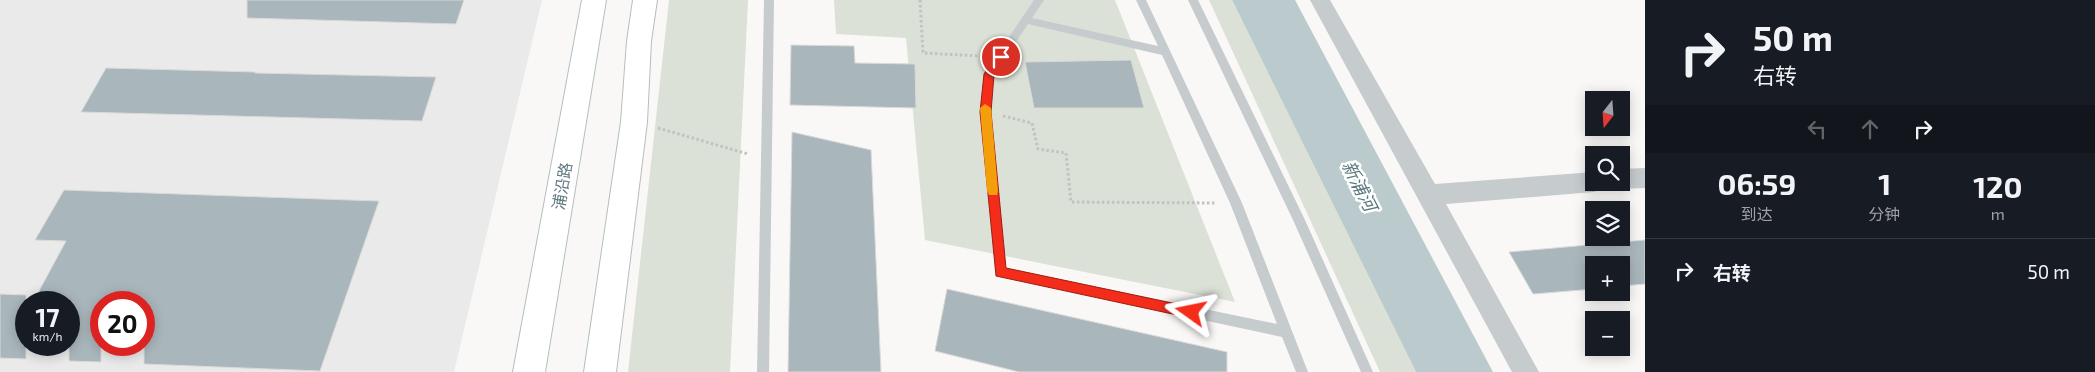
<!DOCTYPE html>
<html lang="zh">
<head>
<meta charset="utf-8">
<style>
	body { margin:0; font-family:"Exo 2","Noto Sans SC",sans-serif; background:#20242c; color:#f1f3f6; height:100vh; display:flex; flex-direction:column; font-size:19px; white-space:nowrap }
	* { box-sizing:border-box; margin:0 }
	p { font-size:16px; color:#9ea1a6 }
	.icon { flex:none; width:28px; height:28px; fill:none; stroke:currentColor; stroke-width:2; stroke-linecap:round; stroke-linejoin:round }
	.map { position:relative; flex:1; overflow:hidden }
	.panel { display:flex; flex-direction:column; background:#171b24; width:450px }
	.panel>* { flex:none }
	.banner { background:#171b24; color:#f1f3f6; overflow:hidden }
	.needle { width:32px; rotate:197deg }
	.buttons { position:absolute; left:1585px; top:91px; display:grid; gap:10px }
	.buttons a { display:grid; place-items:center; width:45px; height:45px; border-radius:0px; background:#171b24; box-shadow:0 2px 12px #0003; font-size:25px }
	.speed { position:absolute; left:15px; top:291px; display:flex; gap:10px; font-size:25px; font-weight:700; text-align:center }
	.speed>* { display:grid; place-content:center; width:65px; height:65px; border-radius:50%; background:#171b24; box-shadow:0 2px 12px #0003; line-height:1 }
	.speed small { font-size:12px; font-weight:400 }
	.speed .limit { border:8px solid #d22; background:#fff; color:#111 }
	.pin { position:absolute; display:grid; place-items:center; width:42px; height:42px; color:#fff; margin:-21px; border:2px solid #fff; border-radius:50%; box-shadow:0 1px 5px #0007 }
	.me { position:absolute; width:55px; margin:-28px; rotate:282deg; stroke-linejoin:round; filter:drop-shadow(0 0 4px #0008) }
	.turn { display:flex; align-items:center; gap:18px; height:105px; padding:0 25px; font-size:22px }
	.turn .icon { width:65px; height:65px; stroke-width:2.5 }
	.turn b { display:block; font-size:35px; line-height:42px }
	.lanes { display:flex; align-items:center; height:48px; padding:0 25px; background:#0003; justify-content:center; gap:25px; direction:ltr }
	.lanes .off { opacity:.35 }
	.eta { display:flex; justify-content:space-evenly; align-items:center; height:85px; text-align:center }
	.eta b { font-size:30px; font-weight:700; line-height:35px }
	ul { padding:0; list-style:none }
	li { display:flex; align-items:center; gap:15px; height:65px; padding:0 25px; border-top:1px solid #363941 }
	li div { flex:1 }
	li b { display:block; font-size:19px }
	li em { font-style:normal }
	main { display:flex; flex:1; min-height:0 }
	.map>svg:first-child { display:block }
	.built { fill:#e9eae9; fill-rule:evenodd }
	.green { fill:#dbe1d6 }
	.water { fill:#bbcbcd }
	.building { fill:#a9b6bb; stroke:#dadad8 }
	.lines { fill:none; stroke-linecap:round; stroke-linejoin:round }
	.primary-casing { stroke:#b6bdc0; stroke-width:2 }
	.path { stroke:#bfc3c4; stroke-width:3; stroke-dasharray:2.5 2.5; stroke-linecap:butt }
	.service { fill:#c6cbce; fill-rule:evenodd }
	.minor { fill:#c6cbce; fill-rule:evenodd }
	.primary { fill:#fff; fill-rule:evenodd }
	.route { fill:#f42d1b; stroke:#9f1d12 }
	.slow { fill:#f59e0b }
	.labels { text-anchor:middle; stroke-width:5; stroke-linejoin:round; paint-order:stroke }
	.street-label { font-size:16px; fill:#617a84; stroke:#fff }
	.water-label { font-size:18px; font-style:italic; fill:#5b797e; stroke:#fff }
</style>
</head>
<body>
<main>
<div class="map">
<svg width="1645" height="372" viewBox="0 0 1645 372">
	<rect width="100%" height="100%" fill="#f9f8f6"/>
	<path class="built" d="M0,0H542L454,372H0ZM26,302H69V345H26ZM101,302H144V345H101Z"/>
	<g class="green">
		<path d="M669,0H748L730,372H628Z"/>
		<path d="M834,0H1115L1235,302L925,240L906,38L836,34Z"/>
		<path d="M1209,0H1232L1416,372H1380Z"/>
	</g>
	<path class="water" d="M1232,0H1295L1493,372H1416Z"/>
	<g class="building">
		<path d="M247,0H464L456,24L247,18Z"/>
		<path d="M791,45L854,46L855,63L915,64L916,108L790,105Z"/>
		<path d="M1131,60L1144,108H1034L1025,62Z"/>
		<path d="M106,68L255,72V73L436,77L422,121L81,112Z"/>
		<path d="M792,132L871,150L881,372H788Z"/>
		<path d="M64,190L379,201L320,371L144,364V302H101V362L69,361V302H33L66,241L35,240Z"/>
		<path d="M1645,240V284L1621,286V265H1594V289L1533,294L1509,252Z"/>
		<path d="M947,289L1227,352V372H1019L935,351Z"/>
		<path d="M0,294L26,295V359L0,358Z"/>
	</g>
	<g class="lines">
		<g class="primary-casing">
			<g id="primary">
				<path d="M582,0H606L545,372H513Z"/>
				<path d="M633,0H657L651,41L647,122L616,372H584L621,122L627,41Z"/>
			</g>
		</g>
		<g class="path">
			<path d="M920,0L923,53L981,56"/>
			<path d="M1003,116L1032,123L1038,149L1066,153L1071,202L1216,203"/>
			<path d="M658,128L748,154"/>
		</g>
		<g class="service">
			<path d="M764,0H774L769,372H757Z"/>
			<path d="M1034,0H1044L1032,18L1158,46L1136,0H1146L1242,203L1308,372H1296L1282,337L996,276L980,112L984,74ZM1028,24L1162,55L1230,203L1277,324L1006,268L990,112L994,75Z"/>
			<path d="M1188,0H1198L1305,220L1373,372H1361L1293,220Z"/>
		</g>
		<g class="minor">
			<path d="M1310,0H1330L1435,184L1594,172V182H1606L1602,189L1594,192L1446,204L1539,372H1512Z"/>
			<path d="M1645,168V188L1621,189L1613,186L1611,182H1621V169Z"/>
		</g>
		<use href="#primary" class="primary"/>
	</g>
	<path class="route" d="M1001,53L1006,57L994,75L991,112L1006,268L1191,307L1196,308L1197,312L1196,316L1191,318L996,276L980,112L984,74L997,54Z"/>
	<path class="slow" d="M985,104L991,108L998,191L997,195H989L987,191L980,108Z"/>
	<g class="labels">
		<g class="street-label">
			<text transform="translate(562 186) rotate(-80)" y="6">浦沿路</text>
		</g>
		<g class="water-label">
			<text transform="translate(1359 186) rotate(63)" y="6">新浦河</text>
		</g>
	</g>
</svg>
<div class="buttons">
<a><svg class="needle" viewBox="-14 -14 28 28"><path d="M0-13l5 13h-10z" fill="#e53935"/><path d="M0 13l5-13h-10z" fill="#9ea1a6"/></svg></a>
<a><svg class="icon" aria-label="search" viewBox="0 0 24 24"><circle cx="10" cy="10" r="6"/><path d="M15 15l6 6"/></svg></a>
<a><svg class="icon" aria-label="layers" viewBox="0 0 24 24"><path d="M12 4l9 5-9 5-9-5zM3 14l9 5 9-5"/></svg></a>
<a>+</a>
<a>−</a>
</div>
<div class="speed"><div>17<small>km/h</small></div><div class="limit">20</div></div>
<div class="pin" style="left:1001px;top:57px;background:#d93025"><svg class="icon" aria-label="arrive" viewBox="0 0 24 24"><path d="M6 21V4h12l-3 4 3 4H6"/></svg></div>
<svg class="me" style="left:1191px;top:312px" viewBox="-20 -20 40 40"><path d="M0-17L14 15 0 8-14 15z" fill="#f42d1b" stroke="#fff" stroke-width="4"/></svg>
</div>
<section class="panel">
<div class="banner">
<div class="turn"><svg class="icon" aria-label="right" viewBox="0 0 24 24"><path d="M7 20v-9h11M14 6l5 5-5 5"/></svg><div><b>50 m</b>右转</div></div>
<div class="lanes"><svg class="icon off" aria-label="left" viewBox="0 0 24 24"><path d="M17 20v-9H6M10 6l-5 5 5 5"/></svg><svg class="icon off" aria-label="ahead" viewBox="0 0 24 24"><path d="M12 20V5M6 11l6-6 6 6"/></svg><svg class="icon" aria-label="right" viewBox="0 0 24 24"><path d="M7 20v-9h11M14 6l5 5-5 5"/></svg></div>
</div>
<div class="eta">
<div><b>06:59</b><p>到达</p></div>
<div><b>1</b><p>分钟</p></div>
<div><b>120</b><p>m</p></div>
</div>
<ul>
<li><svg class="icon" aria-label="right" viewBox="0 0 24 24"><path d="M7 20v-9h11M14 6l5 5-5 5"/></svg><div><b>右转</b></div><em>50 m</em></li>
</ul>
</section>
</main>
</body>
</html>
